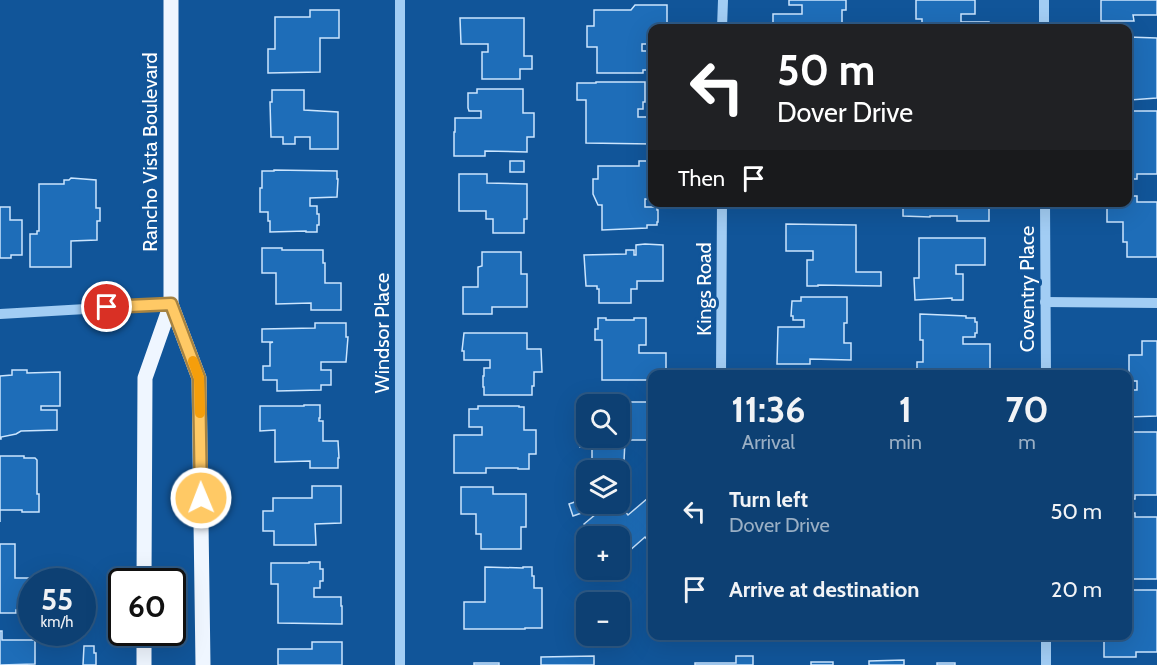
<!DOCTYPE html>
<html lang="en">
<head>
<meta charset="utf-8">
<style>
	body { margin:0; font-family:Cabin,sans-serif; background:#1b4b7b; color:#f1f3f6; height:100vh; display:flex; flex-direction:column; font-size:22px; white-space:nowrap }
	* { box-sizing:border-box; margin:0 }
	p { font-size:20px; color:#9aafc4 }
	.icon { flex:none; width:33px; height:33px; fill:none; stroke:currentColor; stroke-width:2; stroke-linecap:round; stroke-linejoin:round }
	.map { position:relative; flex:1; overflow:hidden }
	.side { position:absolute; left:648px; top:370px; width:484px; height:270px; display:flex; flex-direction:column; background:#0d4073; border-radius:12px; box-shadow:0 6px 24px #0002,0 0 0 2px #2d5985 }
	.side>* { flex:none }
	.top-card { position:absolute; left:648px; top:24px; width:484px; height:183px; border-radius:12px; box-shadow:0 6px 24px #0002,0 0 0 2px #2d5985; background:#202124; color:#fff; overflow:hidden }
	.controls { position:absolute; left:576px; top:394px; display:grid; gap:12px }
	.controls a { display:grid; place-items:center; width:54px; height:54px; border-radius:12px; background:#0d4073; box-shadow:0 6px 24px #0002,0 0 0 2px #2d5985; font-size:30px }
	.speed { position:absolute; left:18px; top:568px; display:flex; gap:12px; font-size:30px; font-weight:700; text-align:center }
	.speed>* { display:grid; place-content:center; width:78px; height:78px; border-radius:50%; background:#0d4073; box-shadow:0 6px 24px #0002,0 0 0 2px #2d5985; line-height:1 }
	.speed small { font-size:15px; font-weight:400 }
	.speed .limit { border:3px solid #111; border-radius:9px; background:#fff; color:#111 }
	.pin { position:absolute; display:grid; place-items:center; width:51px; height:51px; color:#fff; margin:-26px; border:3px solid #fff; border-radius:50%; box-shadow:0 2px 6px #0007 }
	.me { position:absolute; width:66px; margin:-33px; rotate:359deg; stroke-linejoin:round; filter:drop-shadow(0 0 4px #0008) }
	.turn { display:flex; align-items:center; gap:21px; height:126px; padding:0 30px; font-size:27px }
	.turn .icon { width:78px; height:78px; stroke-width:2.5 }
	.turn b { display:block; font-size:42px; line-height:51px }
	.then { display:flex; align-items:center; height:57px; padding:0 30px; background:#0003; gap:12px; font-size:22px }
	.eta { display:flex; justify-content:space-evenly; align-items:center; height:102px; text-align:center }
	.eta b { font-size:36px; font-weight:800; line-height:42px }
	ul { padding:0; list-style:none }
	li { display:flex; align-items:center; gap:18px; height:78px; padding:0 30px }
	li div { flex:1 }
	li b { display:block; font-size:22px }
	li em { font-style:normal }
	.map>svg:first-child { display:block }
	.building { fill:#1e6db8; stroke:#cbe5fe; stroke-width:1.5 }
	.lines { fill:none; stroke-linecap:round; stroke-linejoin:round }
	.minor { stroke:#a2cdf4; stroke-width:10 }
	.major { stroke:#eff6ff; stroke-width:15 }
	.route-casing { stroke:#a68342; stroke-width:15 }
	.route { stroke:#ffc965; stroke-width:10 }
	.slow { stroke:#f59e0b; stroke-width:10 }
	.labels { text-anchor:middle; stroke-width:6; stroke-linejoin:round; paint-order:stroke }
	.street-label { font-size:20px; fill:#fff; stroke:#159 }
</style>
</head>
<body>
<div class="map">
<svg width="1157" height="665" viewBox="0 0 1157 665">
	<rect width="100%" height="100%" fill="#159"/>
	<g class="building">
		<path d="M789,0H846V10H842V28H773V14H802V5H789Z"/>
		<path d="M916,0H975V14H961V22H989V28H922V19H916Z"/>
		<path d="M1101,0H1157V15H1133L1134,21H1101Z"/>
		<path d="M635,5H667V28H652V44H642V51H652V70H643V73H597V47H587V26H594V10H631Z"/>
		<path d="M310,10H339V38H320V72L268,73V49H275V17H310Z"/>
		<path d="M460,18H524V56H532V69H520V79H482V52H488V44H461Z"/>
		<path d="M1128,37L1157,38V98L1130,100L1129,92H1128Z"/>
		<path d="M596,82H645V102H643V109H638V117H652V144L586,143V100H577V83H596Z"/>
		<path d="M477,89H523V113H534V137H527V152L485,151V156H454V132H455V118H481V111H469L468,108V93H477Z"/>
		<path d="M272,90H304V110L338,112V149H310V137H295V144H283V137H271L270,102H272Z"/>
		<path d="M1131,111H1157V174H1137V179H1128V115H1131Z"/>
		<rect x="510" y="161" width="14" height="11"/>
		<path d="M639,161H652V199H645V207H657V210H658V222H657V225H647V228L602,230V205H598L593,194V179H598V166H639Z"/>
		<path d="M274,170L337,171V179H338L337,197L310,198V206H317V214H319V225H317V232H306V231L270,232V221H268V212H260V188H262V171H274Z"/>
		<path d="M459,174H487V183L527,184V219H524V233H493V219H486V211H459Z"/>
		<path d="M71,178L96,180V208H100V221H97V240L71,241V267H30V234H37V231H39V184H64V180H69Z"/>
		<path d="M1128,196H1137V202H1157V257H1127V242H1123V222H1107V202H1128Z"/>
		<path d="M989,202V221H957V216H930V217L903,216V203Z"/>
		<path d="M0,207H10V220H22V255H11V258H0Z"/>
		<path d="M786,224L856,225V272H881V286L818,285V286H807V260H813V251H786Z"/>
		<path d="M919,238H985V265H956V274H963V300H952V298L915,300L914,278H919Z"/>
		<path d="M645,244L663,245V281H637V289H631V303H599V289H597V286H586L584,255L626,254V250H634V255H636V245Z"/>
		<path d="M262,248H282V250H323V263H325V283H341V310H311V303L276,304V273H262Z"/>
		<path d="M482,252H521V274H527V307H492V314H463V287H478V267L482,266Z"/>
		<path d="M801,297H847V323H844V343H851V360L810,359V364H777L778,327H804V320H793V316H791L792,301H801Z"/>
		<path d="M920,314L966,316V318H975V322H977V333H975V337H963V344H990V375H917V362H923V340H920Z"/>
		<path d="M598,318H606V320H634V318H646V345H639V353H666V375H652V380H602V340H595V329H598Z"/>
		<path d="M315,323H346V337H348L346,362H321V370H331V385H321V390L277,391V380H263V366H270V343L273,342H262V329L315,328Z"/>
		<path d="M464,333H527V349H541L542,372H534V386H532V395H484V387H483V376H484V368H490V360H464V351H462Z"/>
		<path d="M1142,341H1157V416L1128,417V390H1137V381H1129V355H1142Z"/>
		<path d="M12,370H27V373L60,372V406H41V410H57V430L21,431L16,434L1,437V439H0V376L12,375Z"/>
		<path d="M629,402H652V438H650V440H625L624,461H592V448L580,447V434H586V438H620V413H629Z"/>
		<path d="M304,405H320V418H319V421H323V441H338L339,458H338V468H310V461L275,462V430L260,431V406H304Z"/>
		<path d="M478,406H519V407H524V430H536V454H529V469H518V468H486V473H454V435H482V427H469V409H478Z"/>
		<path d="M1128,432H1157V495H1135V499H1128V461H1130V454H1128Z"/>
		<path d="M0,456H24V458H35L37,460V494H39V512H22V510H0V522Z"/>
		<path d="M312,486H341V523L315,524L316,545H274V531H263V511H273V498H312Z"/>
		<path d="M461,487H493V494H526V527H521V549H481V534H476V514H461Z"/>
		<path d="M586,498V504H591L593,509L573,516L569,504Z"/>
		<path d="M648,498L652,503V543L651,544L645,537L620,559V537H591L594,535L584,524L608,504H610L619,514L624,510L628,515Z"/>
		<path d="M1128,513H1135V517H1157V579H1128V558H1131V551H1128Z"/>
		<path d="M0,544H15V578H30V610H16V613H0Z"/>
		<path d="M309,562H320V569H323V581H320V588H314V597H341V606H342V624L278,623V584H271V563H309Z"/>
		<path d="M485,567L523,568V567H532V576H534V588H542V628H525V629H464V602H485Z"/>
		<path d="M1128,590H1157V652H1136V657H1104V636H1128V619H1131V612H1128Z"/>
		<path d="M0,631H2V640H35V664L0,665Z"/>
		<path d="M312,642H342V665H278V649H312Z"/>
		<path d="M84,646H94V653H96V665H83Z"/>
		<path d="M594,656V665H541V657Z"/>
		<path d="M736,656H753V665H695V663H736Z"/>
		<path d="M904,660V665H869V661Z"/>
		<rect x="811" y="662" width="22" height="3"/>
		<rect x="474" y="663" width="25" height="2"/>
		<rect x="937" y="663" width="18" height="2"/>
	</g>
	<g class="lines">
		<g class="minor">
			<path d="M400,0V665"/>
			<path d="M1044,0V28"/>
			<path d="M722,28L723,0"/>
			<path d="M1045,202L1046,375"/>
			<path d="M1045,302L1157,303"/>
			<path d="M0,314L171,304"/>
			<path d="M721,375L722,202"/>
			<path d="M1046,636V665"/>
		</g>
		<g class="major">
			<path d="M171,304L199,378L203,665"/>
			<path d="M144,582L145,378L171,304V0"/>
			<path d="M144,665V633"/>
		</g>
	</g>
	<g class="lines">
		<g class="route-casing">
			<path id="route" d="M107,307L171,304L199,378L201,498"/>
		</g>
		<use href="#route" class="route"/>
		<path class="slow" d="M193,361L199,378L200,413"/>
	</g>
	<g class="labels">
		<g class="street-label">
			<text transform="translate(150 152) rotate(-90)" y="7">Rancho Vista Boulevard</text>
			<text transform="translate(704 289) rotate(-90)" y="7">Kings Road</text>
			<text transform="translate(1027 289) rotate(-90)" y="7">Coventry Place</text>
			<text transform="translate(382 333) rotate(-90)" y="7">Windsor Place</text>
		</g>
	</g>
</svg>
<div class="controls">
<a><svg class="icon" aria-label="search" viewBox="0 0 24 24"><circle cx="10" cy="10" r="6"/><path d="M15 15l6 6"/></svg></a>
<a><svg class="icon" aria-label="layers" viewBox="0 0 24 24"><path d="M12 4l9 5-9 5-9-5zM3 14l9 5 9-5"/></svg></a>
<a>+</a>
<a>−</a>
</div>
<div class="speed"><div>55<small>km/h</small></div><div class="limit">60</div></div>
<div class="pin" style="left:107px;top:307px;background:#d93025"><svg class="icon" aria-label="arrive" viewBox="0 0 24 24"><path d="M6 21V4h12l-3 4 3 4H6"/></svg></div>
<svg class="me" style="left:201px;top:498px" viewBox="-20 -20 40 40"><circle r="17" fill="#ffc965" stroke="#fff" stroke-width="3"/><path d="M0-11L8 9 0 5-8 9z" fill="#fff"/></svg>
<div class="top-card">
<div class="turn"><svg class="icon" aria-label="left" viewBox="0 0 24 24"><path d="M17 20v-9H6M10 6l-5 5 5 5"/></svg><div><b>50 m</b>Dover Drive</div></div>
<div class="then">Then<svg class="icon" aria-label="arrive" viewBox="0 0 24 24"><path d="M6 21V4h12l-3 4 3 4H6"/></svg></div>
</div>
<section class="side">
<div class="eta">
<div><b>11:36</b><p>Arrival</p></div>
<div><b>1</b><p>min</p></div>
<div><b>70</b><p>m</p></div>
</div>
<ul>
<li><svg class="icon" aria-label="left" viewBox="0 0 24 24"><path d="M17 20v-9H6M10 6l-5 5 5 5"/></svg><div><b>Turn left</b><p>Dover Drive</p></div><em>50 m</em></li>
<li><svg class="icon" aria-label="arrive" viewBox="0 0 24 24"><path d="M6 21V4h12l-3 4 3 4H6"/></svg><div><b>Arrive at destination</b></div><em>20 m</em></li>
</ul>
</section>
</div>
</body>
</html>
